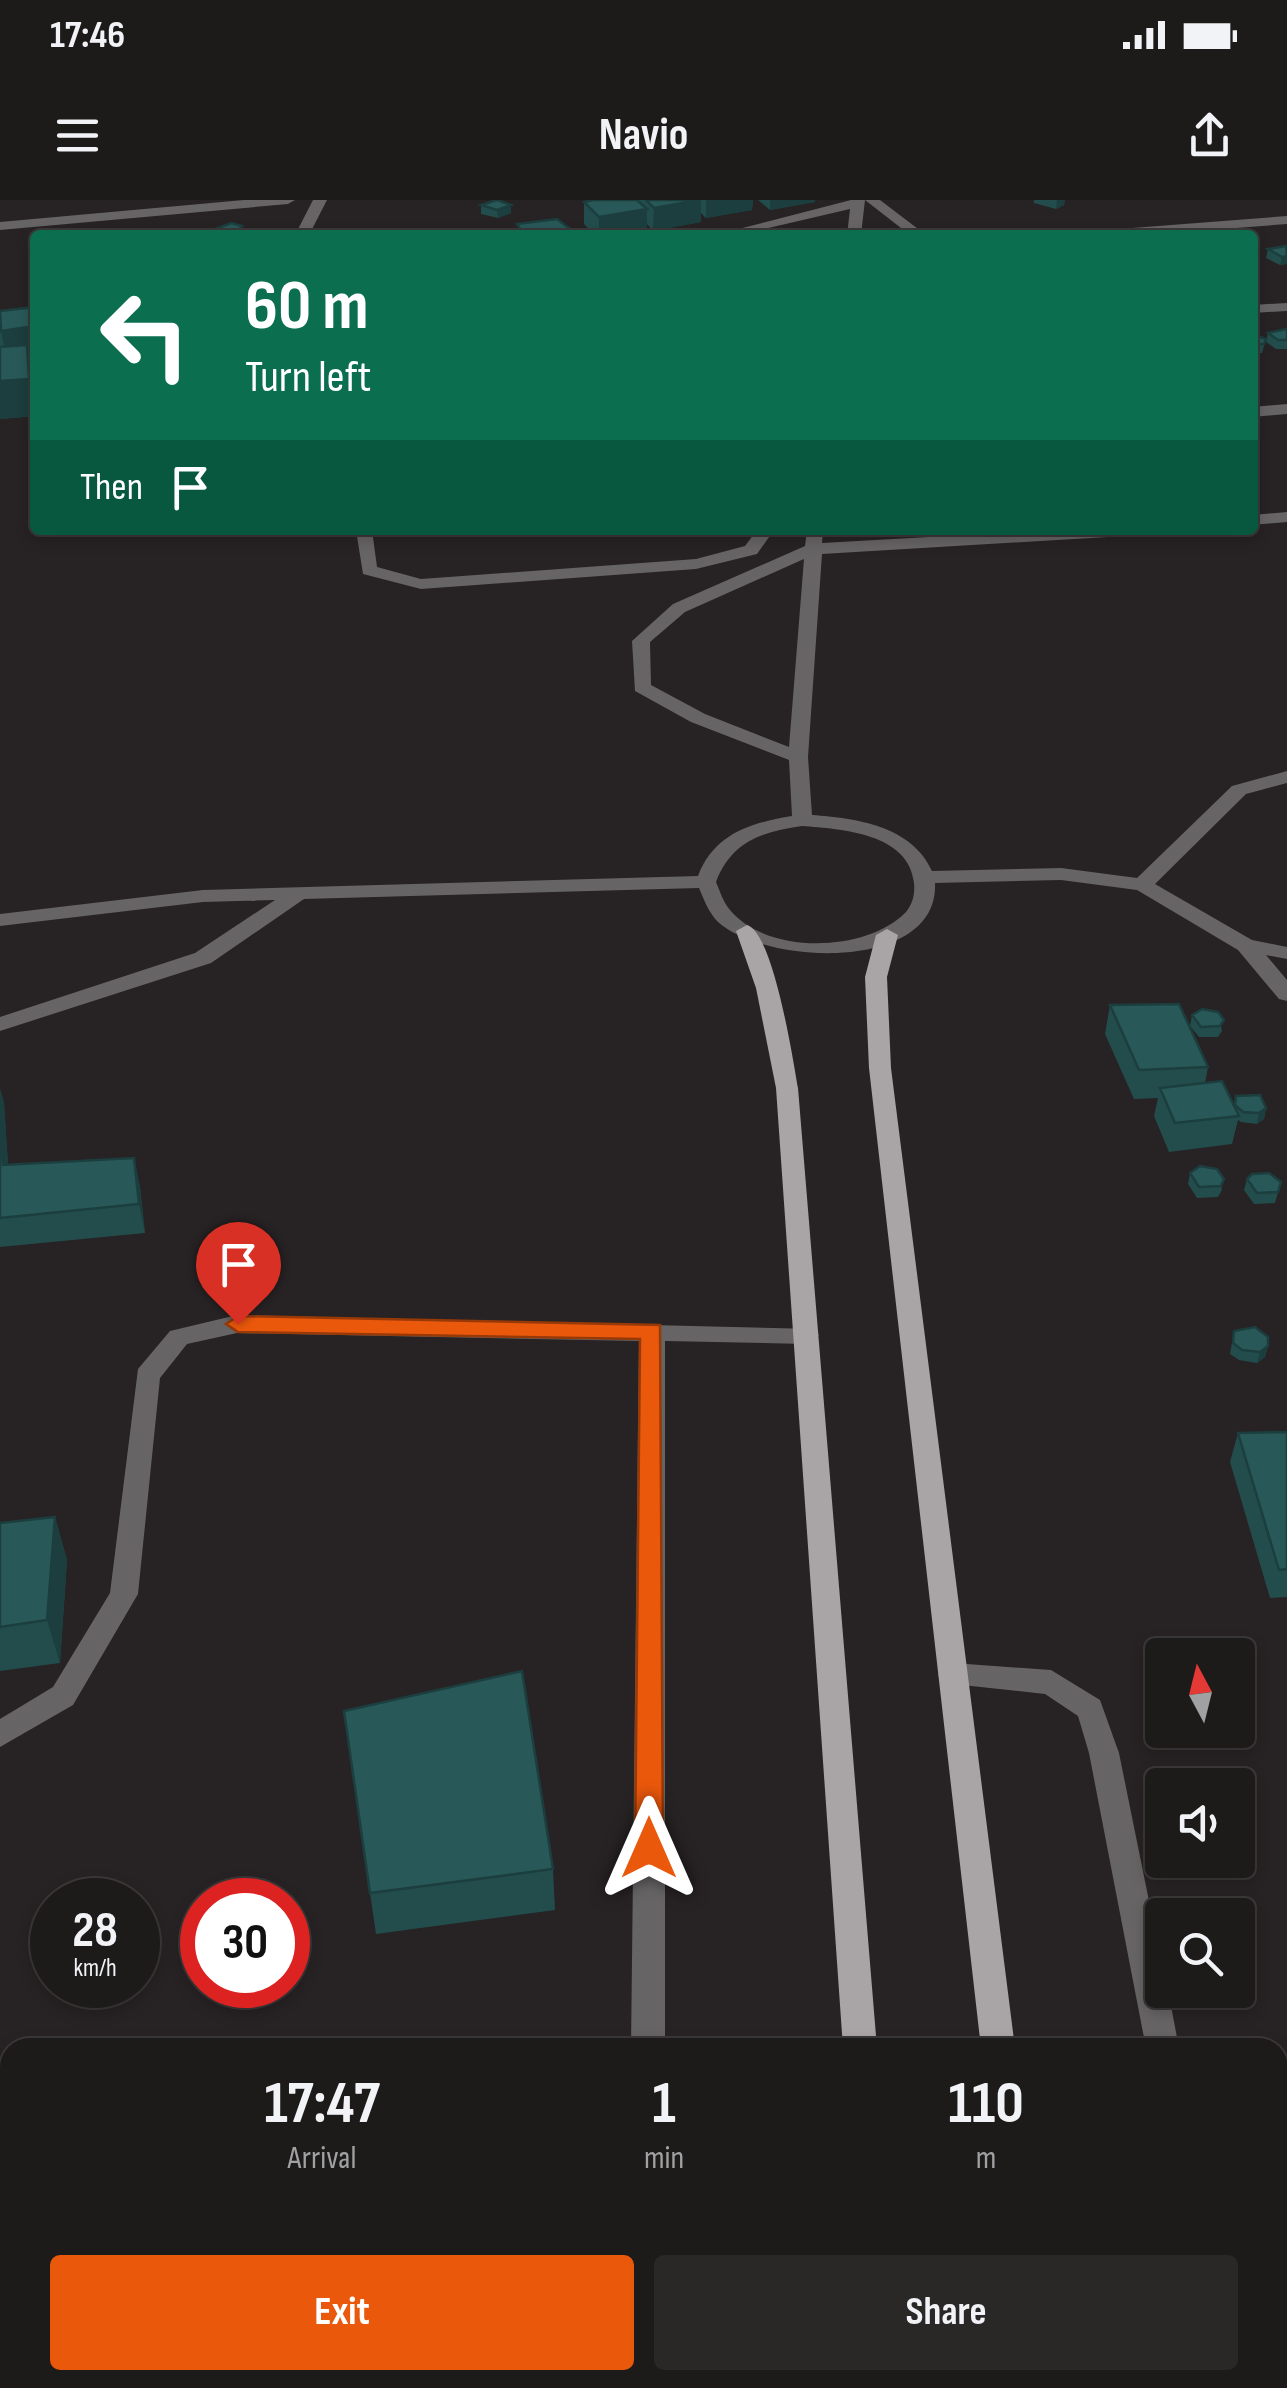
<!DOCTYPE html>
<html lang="en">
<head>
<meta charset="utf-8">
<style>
	body { margin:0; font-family:"Sofia Sans Condensed",sans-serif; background:#2a2727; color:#f1f3f6; height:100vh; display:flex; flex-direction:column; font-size:38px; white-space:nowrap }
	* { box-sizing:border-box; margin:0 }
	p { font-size:32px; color:#a0a1a2 }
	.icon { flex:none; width:55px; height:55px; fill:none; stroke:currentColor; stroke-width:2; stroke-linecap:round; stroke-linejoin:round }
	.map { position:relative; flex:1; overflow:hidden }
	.panel { position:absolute; left:0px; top:1838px; width:1288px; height:352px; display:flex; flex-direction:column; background:#1d1a1a; border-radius:30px 30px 0 0; box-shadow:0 5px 15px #0003,0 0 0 2px #3b3839 }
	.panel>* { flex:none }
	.banner { position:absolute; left:30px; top:30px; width:1228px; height:305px; border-radius:10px; box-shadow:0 5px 15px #0003,0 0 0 2px #3b3839; background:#0b6e4f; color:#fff; overflow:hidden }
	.needle { width:65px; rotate:353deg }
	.fabs { position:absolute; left:1145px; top:1438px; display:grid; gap:20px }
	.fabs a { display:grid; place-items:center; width:110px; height:110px; border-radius:10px; background:#1d1a1a; box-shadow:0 5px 15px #0003,0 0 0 2px #3b3839; font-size:50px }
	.speed { position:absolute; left:30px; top:1678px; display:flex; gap:20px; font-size:50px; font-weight:700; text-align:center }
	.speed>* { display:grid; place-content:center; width:130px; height:130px; border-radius:50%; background:#1d1a1a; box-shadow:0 5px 15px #0003,0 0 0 2px #3b3839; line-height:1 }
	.speed small { font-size:25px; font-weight:400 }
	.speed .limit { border:15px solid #d22; background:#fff; color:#111 }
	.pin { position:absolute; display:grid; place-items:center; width:85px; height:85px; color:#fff; margin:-102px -42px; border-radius:50% 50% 50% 0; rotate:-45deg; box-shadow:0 0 10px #0007 }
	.pin .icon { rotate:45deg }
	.me { position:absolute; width:110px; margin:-55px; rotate:0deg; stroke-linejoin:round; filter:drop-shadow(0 0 8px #0008) }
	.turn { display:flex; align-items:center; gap:35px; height:210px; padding:0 50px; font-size:45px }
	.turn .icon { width:130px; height:130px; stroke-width:2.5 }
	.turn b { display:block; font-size:70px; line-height:85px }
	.then { display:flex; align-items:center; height:95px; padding:0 50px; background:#0003; gap:20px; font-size:38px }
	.eta { display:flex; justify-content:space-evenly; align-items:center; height:170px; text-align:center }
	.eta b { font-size:60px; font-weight:700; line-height:70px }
	.action { display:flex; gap:20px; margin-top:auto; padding:20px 50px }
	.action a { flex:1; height:115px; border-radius:10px; background:#ea580c; color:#fff; font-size:40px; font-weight:700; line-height:115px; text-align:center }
	.action a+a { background:#2a2727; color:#f1f3f6 }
	.status { display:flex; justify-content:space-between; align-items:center; height:70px; padding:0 50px; background:#1d1a1a; direction:ltr }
	.status svg { height:28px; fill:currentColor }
	header { display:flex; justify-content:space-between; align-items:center; height:130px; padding:0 50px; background:#1d1a1a; font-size:45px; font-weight:700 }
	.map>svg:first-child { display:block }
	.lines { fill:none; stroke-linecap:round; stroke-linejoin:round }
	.minor { fill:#666464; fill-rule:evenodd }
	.major { fill:#a9a4a5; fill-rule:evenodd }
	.wall { fill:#224d4c }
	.shaded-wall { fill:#1c3e3e }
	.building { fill:#285958; stroke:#1c3e3e; stroke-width:2.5 }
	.route { fill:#ea580c; stroke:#983908; stroke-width:2.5 }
</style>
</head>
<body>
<div class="status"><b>17:46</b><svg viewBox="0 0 49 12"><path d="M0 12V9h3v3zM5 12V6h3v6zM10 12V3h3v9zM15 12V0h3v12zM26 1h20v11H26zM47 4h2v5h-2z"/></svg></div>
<header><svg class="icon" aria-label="menu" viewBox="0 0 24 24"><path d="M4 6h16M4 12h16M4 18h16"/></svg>Navio<svg class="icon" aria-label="share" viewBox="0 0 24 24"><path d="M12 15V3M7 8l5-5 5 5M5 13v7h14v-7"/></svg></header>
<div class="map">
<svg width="1287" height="2188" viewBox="0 0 1287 2188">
	<rect width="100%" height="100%" fill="#272223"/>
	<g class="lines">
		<g class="minor">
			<path d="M244,0H295L288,4L0,30V22Z"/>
			<path d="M313,0H327L309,35H295Z"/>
			<path d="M851,0H865L861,35H847L850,9L739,35H715Z"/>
			<path d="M865,0H880L926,35H910Z"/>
			<path d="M1287,16V24L1146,35H1086L1093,31Z"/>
			<path d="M1287,103V111L1252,113V105Z"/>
			<path d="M1287,204V214L1252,217V207Z"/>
			<path d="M1287,312V322L1252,325V315Z"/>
			<path d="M356,330H372L377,367L421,379L696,359L745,346L757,330H774L757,354L696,369L421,389L363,374Z"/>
			<path d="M807,330H823L822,343L1054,330H1149L1141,335L822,354L808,557L812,615C856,618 912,626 932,671L1061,668L1137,678L1232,586L1287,571V583L1246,594L1155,684L1252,740L1287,747V759L1266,755L1287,780V801L1279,799L1238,750L1137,690L1061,680L935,683C939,772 767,766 718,722C709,713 704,700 699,688L304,699L211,763L0,831V817L195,753L275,700L203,702L0,726V714L203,690L698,676C714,634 750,623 792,616L789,560L691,522L635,491L632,441L673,404L805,346ZM804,359L789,547L705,514L651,485L650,442L685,412ZM802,626C841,629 909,633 914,683C915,693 913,704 906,712C866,753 767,755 730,710C723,702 720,691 716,682C732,641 762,632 802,626Z"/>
			<path d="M237,1115L815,1129L819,1135L806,1144L665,1141V1848H631L639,1141L237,1133L187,1144L160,1178L138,1394L73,1505L0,1547V1519L53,1487L110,1393L138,1169L170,1131Z"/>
			<path d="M953,1463L1051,1470L1100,1500L1119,1553L1162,1765V1790H1168L1179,1848H1146L1089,1553L1078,1516L1045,1494L943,1483L938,1475L943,1467Z"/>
			<path d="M1278,1935H1287V1969L1278,1968Z"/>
			<rect x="628" y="2180" width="36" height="8"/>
			<path d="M1205,2180H1241L1242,2188H1206Z"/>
		</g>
		<g class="major">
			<path d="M747,725C773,732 793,859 798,888L877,1848H843L776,888L756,788L736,731Z"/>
			<path d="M887,729L898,735L887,777L891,868L1015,1848H981L869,868L865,777L876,735Z"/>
			<rect x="867" y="2180" width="36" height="8"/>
			<path d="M1020,2180H1056L1057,2188H1021Z"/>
		</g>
	</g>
	<g class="wall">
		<path d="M638,0H753L752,10L706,18L701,13V22L653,31L647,24V32L627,35H594L584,24V2Z"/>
		<path d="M758,0H815V2L770,10Z"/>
		<path d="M1034,0H1065L1064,5L1056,9L1034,3Z"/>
		<path d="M481,5H511V13L498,18L481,14Z"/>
		<path d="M242,26L243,35H214L213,30Z"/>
		<path d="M1287,47V64L1280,65L1266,58L1268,49Z"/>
		<path d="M0,111L31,164L34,181L35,216L0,219Z"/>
		<path d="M1287,129V149H1276L1266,142L1268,133Z"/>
		<path d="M1252,134L1266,139L1262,153L1252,154Z"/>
		<path d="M1110,805L1208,867L1205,883L1234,905L1236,896L1266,908L1264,919L1257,924L1241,922L1238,920L1232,944L1169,952L1154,916L1158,898L1134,899L1105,834Z"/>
		<path d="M1218,812L1222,831L1218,837H1199L1190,826L1192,815Z"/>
		<path d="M0,889L4,903L8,965L134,958L140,987L145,1033L0,1047Z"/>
		<path d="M1217,969L1222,990L1218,997L1197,998L1188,984L1190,973Z"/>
		<path d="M1247,979L1281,982L1275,1003L1254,1004L1244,990Z"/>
		<path d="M1234,1131L1268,1146L1265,1157L1257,1163L1239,1160L1230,1154Z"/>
		<path d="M1287,1232V1397L1270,1398L1230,1262L1238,1233Z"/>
		<path d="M55,1317L67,1360L60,1463L0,1471V1323Z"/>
		<path d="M553,1669L555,1710L376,1734L370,1693Z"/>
	</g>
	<g class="shaded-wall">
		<path d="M701,0V22L653,31L654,8Z"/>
		<path d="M706,0H753L752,10L706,18Z"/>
		<path d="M770,0H815V2L770,10Z"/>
		<path d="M1057,0H1065L1064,5L1056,9Z"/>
		<path d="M511,5V13L498,18L497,10Z"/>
		<path d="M647,9V32L627,35H599V17Z"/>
		<path d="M1287,56V64L1280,65L1282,57Z"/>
		<path d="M35,126V164H31L34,181L35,216L0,219V181L8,167L1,131Z"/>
		<path d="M0,889L4,903L10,994L3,965L0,928Z"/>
		<path d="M1266,908L1264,919L1257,924L1259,913Z"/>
		<path d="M134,958L140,987L145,1033L139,1004Z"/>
		<path d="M1268,1146L1265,1157L1257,1163L1260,1152Z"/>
		<path d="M55,1317L67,1360L60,1463L47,1420Z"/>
	</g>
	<g class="building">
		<path d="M497,0L511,5L497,10L481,5Z"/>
		<path d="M594,0H637L647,9L599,17L584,2Z"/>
		<path d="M646,0H699L654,8Z"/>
		<path d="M557,19L578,35H524L517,24Z"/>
		<path d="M231,23L242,26L236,33L213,30Z"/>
		<path d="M1286,46L1287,56L1282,57L1268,49Z"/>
		<path d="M35,107V126L1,131L0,111Z"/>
		<path d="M1287,129V140H1278L1268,133Z"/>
		<path d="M1252,134L1266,139L1264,144L1252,145Z"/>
		<path d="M27,145L29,179L0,181V147Z"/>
		<path d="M1179,804L1208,867L1139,870L1110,805Z"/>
		<path d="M1202,809L1218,812L1224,820L1220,826L1201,827L1192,815Z"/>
		<path d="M1222,881L1239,916L1175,923L1160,888Z"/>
		<path d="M1260,895L1266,908L1259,913L1243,912L1235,905L1236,896Z"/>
		<path d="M0,928L3,965L134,958L139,1004L0,1018Z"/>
		<path d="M1200,966L1217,969L1224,979L1221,986L1199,987L1190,973Z"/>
		<path d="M1269,973L1281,982L1278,992L1257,993L1247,979L1252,974Z"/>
		<path d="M1255,1127L1268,1137V1146L1260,1152L1242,1150L1233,1143L1234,1131Z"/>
		<path d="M1287,1232V1369L1279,1370L1238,1233Z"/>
		<path d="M55,1317L47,1420L0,1427V1323Z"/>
		<path d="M522,1471L553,1669L370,1693L344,1511Z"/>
	</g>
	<path class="route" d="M238,1116L660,1125L663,1648L659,1657L649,1661L639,1657L635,1648L640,1139L238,1132L226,1124Z"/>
</svg>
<div class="fabs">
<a><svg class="needle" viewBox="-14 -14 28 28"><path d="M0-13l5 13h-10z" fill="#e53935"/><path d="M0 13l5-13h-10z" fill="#a0a1a2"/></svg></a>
<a><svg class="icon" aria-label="sound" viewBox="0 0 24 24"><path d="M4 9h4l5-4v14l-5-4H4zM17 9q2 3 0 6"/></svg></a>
<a><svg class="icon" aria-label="search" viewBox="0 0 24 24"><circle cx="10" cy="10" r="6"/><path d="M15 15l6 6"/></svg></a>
</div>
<div class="speed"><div>28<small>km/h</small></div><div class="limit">30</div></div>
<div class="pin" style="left:238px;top:1124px;background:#d93025"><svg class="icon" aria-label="arrive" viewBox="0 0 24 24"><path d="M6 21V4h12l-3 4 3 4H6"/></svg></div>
<svg class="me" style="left:649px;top:1648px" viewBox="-20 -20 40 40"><path d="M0-17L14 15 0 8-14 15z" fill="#ea580c" stroke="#fff" stroke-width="4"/></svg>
<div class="banner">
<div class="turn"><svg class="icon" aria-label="left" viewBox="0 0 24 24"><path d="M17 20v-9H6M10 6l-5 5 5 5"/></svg><div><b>60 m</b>Turn left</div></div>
<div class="then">Then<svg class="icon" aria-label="arrive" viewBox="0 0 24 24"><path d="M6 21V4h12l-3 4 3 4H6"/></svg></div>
</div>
<section class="panel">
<div class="eta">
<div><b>17:47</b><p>Arrival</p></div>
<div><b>1</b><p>min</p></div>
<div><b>110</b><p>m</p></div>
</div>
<div class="action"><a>Exit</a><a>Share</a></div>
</section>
</div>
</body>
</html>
